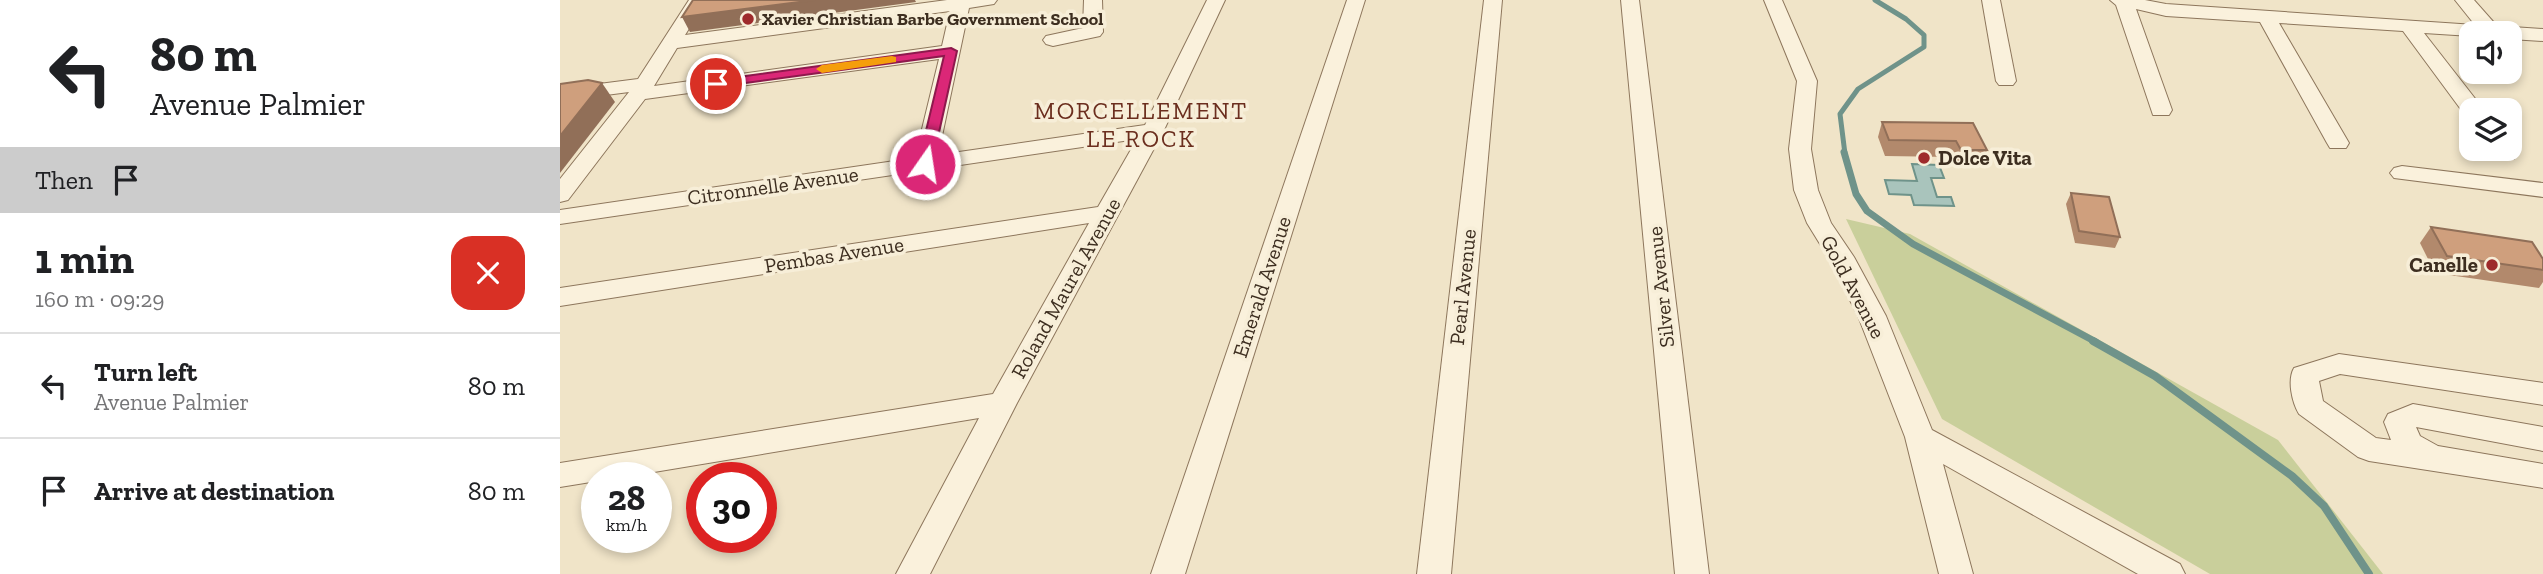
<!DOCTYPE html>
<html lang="en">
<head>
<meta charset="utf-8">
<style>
	body { margin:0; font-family:"Zilla Slab",serif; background:#f2f2f2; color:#202124; height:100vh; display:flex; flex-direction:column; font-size:26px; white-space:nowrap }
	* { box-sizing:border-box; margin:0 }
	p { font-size:23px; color:#757577 }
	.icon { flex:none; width:38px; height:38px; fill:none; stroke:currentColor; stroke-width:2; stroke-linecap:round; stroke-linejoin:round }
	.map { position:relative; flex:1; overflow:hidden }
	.sheet { display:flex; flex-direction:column; background:#fff; width:560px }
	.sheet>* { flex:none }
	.hud { background:#fff; color:#202124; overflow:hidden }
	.buttons { position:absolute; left:1899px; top:21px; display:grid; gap:14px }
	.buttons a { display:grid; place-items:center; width:63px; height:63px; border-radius:14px; background:#fff; box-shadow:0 4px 10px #0003; font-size:35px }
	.speed { position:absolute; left:21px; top:462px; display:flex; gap:14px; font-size:35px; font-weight:700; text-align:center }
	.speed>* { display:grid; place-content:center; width:91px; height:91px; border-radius:50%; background:#fff; box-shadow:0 4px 10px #0003; line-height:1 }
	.speed small { font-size:18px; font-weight:400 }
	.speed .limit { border:10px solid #d22; background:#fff; color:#111 }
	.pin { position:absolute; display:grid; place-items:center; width:60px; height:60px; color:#fff; margin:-30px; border:4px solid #fff; border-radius:50%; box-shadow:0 2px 7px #0007 }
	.me { position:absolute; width:77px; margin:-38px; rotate:13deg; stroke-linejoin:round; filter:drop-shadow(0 0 5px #0008) }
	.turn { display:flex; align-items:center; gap:24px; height:147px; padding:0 35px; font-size:32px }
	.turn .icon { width:91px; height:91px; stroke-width:2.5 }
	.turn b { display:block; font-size:49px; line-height:60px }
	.then { display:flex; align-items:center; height:66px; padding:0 35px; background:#0003; gap:14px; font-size:26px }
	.round { display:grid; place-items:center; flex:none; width:74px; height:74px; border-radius:21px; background:#f2f2f2 }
	.overview { display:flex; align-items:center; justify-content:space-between; height:119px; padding:0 35px }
	h1 { font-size:42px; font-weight:700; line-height:52px }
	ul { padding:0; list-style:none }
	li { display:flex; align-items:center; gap:21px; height:105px; padding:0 35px; border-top:2px solid #e0e0e0 }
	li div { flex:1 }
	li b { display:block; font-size:26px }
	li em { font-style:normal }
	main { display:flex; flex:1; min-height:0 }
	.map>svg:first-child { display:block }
	.green { fill:#c9cf9b }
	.water { fill:#a9c4bc; stroke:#6f938a; stroke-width:2 }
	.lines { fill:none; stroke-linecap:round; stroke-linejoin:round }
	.stream-far2 { stroke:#6f938a; stroke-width:5 }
	.stream-far1 { stroke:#6f938a; stroke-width:7 }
	.stream { stroke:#6f938a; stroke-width:8 }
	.minor-casing { stroke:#8d765c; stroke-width:2 }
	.minor { fill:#faf1dc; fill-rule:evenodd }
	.wall { fill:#b2896c }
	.shaded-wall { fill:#916f58 }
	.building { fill:#cf9f7d; stroke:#916f58; stroke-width:2 }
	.route { fill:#db2777; stroke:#8e194d; stroke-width:2 }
	.slow { fill:#f59e0b }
	.poi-dot { fill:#9e2a2b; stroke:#f7eed8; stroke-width:2.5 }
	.labels { text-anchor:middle; stroke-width:7; stroke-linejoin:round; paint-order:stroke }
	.far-poi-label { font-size:18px; font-weight:bold; fill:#3d2e20; stroke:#f7eed8; text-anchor:start }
	.poi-label { font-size:21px; font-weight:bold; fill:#3d2e20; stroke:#f7eed8; text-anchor:start }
	.street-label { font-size:21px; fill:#3d2e20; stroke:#f7eed8 }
	.quarter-label { font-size:24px; letter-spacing:2px; fill:#6b2e1e; stroke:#f7eed8 }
</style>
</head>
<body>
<main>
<section class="sheet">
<div class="hud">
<div class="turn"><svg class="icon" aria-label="left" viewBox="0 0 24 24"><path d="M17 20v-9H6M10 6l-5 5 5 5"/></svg><div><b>80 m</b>Avenue Palmier</div></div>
<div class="then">Then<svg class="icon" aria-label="arrive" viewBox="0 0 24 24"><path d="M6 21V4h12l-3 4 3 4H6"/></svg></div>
</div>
<div class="overview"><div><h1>1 min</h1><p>160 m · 09:29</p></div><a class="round" style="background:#d93025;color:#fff"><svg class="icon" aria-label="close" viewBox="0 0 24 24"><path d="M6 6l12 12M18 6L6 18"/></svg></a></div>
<ul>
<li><svg class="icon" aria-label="left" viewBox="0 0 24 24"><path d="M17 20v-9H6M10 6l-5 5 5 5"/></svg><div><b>Turn left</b><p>Avenue Palmier</p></div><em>80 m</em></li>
<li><svg class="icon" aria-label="arrive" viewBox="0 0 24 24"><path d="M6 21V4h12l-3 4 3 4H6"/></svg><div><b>Arrive at destination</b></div><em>80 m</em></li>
</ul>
</section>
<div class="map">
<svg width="1983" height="574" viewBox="0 0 1983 574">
	<rect width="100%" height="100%" fill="#f0e4c8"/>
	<path class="green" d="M1286,219L1350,234L1718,440L1823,574H1650L1382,419Z"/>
	<path class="water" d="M1352,164L1379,165L1384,178H1371L1377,197H1391L1394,206L1354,205L1351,195L1329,194L1325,180L1357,181Z"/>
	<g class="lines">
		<path class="stream-far2" d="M1285,154L1280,114L1298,89L1364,47V35L1346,19L1315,0"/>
		<path class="stream-far1" d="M1284,152L1296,194L1307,211L1353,244L1536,342"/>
		<path class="stream" d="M1533,341L1595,376L1732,476L1764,506L1809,574"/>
		<g class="minor-casing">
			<g id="minor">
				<path d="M129,0H147L125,35L387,0H437L434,4L409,8L378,155L585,125L647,0H665L604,130L457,403L370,574H336L419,418L58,478H37V481L0,487V463L433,394L529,223L0,306V288L538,207L577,139L0,224V210L355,158L379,59L85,99L8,200L0,202V179L69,92L0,101V89L78,79ZM390,11L382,46L94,86L117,48Z"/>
				<path d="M524,0H542L543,32L540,36L493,46L486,44L483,40L486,36L523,28Z"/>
				<path d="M787,0H805L625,574H591Z"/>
				<path d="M924,0H942L891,574H857Z"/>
				<path d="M1061,0H1079L1149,574H1115Z"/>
				<path d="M1204,0H1222L1257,81L1251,149L1258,190L1271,223L1294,257L1326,316L1372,430L1620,564L1625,574H1578L1383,464L1413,574H1379L1345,437L1298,316L1268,257L1247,223L1234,190L1229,149L1237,81Z"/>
				<path d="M1422,0H1440L1456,81L1453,85H1439L1436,81Z"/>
				<path d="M1550,0H1585L1606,4L1915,25L1895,0H1914L1937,26L1983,29V41L1950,39V33H1911V36L1864,33L1924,110H1911V116L1905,115L1843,31L1719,23L1789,143L1786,148H1770L1767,143L1700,22L1606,16L1576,9L1612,110L1609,115H1593L1556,5Z"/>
				<path d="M1950,144L1957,154L1954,159H1938L1931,149H1950Z"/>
				<path d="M1842,166L1983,183V197L1834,178L1830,173L1834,168Z"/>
				<path d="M1779,354L1983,383V405L1780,374L1759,381L1763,401L1816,438L1831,440L1824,422L1828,414L1853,404L1983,427V451L1856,427L1860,436L1878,446L1983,464V488L1809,461L1798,457L1739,414C1732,402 1727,380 1734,368Z"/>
			</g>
		</g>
		<use href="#minor" class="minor"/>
	</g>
	<g class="wall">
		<path d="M1322,122L1413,123L1427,150L1422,166H1396L1392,157L1325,156L1318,137Z"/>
		<path d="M1511,193L1560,237L1555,248L1515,243L1506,204Z"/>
		<path d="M1871,227L1983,259V282L1979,288L1875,273L1860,243Z"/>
	</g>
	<g class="shaded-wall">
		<path d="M255,0H355L356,2L130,32L122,17Z"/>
		<path d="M42,83L55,102L0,173V136Z"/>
	</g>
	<g class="building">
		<path d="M133,0H255L122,17Z"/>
		<path d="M28,80L42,83L0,136V84Z"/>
		<path d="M1322,122L1413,123L1427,150H1401L1396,141L1329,140Z"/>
		<path d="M1511,193L1549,197L1560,237L1519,231Z"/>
		<path d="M1871,227L1972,242L1983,259V270L1887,256Z"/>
	</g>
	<path class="route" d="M391,48L397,51L372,164L365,168L358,164L384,56L156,87L150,84L156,80Z"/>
	<path class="slow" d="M332,56L336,57V62L262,73L256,69L262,65Z"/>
	<g class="poi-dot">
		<circle cx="188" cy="19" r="7"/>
		<circle cx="1364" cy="158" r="7"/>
		<circle cx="1932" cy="265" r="7"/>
	</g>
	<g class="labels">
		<g class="far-poi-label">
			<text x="202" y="25">Xavier Christian Barbe Government School</text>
		</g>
		<g class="poi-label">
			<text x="1378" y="165">Dolce Vita</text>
			<text x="1918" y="272" text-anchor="end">Canelle</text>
		</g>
		<g class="street-label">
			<text transform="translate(213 186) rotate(-8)" y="7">Citronnelle Avenue</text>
			<text transform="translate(274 255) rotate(-9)" y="7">Pembas Avenue</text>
			<text transform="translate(702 287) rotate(-72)" y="7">Emerald Avenue</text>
			<text transform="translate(903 287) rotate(-84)" y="7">Pearl Avenue</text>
			<text transform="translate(1101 287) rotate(-96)" y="7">Silver Avenue</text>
			<text transform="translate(1293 287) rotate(62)" y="7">Gold Avenue</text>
			<text transform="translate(506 288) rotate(-61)" y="7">Roland Maurel Avenue</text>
		</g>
		<g class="quarter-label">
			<text x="581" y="119">MORCELLEMENT<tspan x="581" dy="28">LE ROCK</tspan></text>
		</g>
	</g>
</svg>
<div class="buttons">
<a><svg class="icon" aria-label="sound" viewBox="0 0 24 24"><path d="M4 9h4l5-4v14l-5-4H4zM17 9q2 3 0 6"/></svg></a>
<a><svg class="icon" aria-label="layers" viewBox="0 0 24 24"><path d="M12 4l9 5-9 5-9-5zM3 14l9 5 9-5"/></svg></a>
</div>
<div class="speed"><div>28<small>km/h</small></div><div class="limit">30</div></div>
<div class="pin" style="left:156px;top:84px;background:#d93025"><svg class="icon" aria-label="arrive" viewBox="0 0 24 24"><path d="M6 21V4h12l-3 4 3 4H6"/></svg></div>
<svg class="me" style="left:365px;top:164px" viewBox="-20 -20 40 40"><circle r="17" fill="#db2777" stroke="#fff" stroke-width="3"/><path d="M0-11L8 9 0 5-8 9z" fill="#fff"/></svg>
</div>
</main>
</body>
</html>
